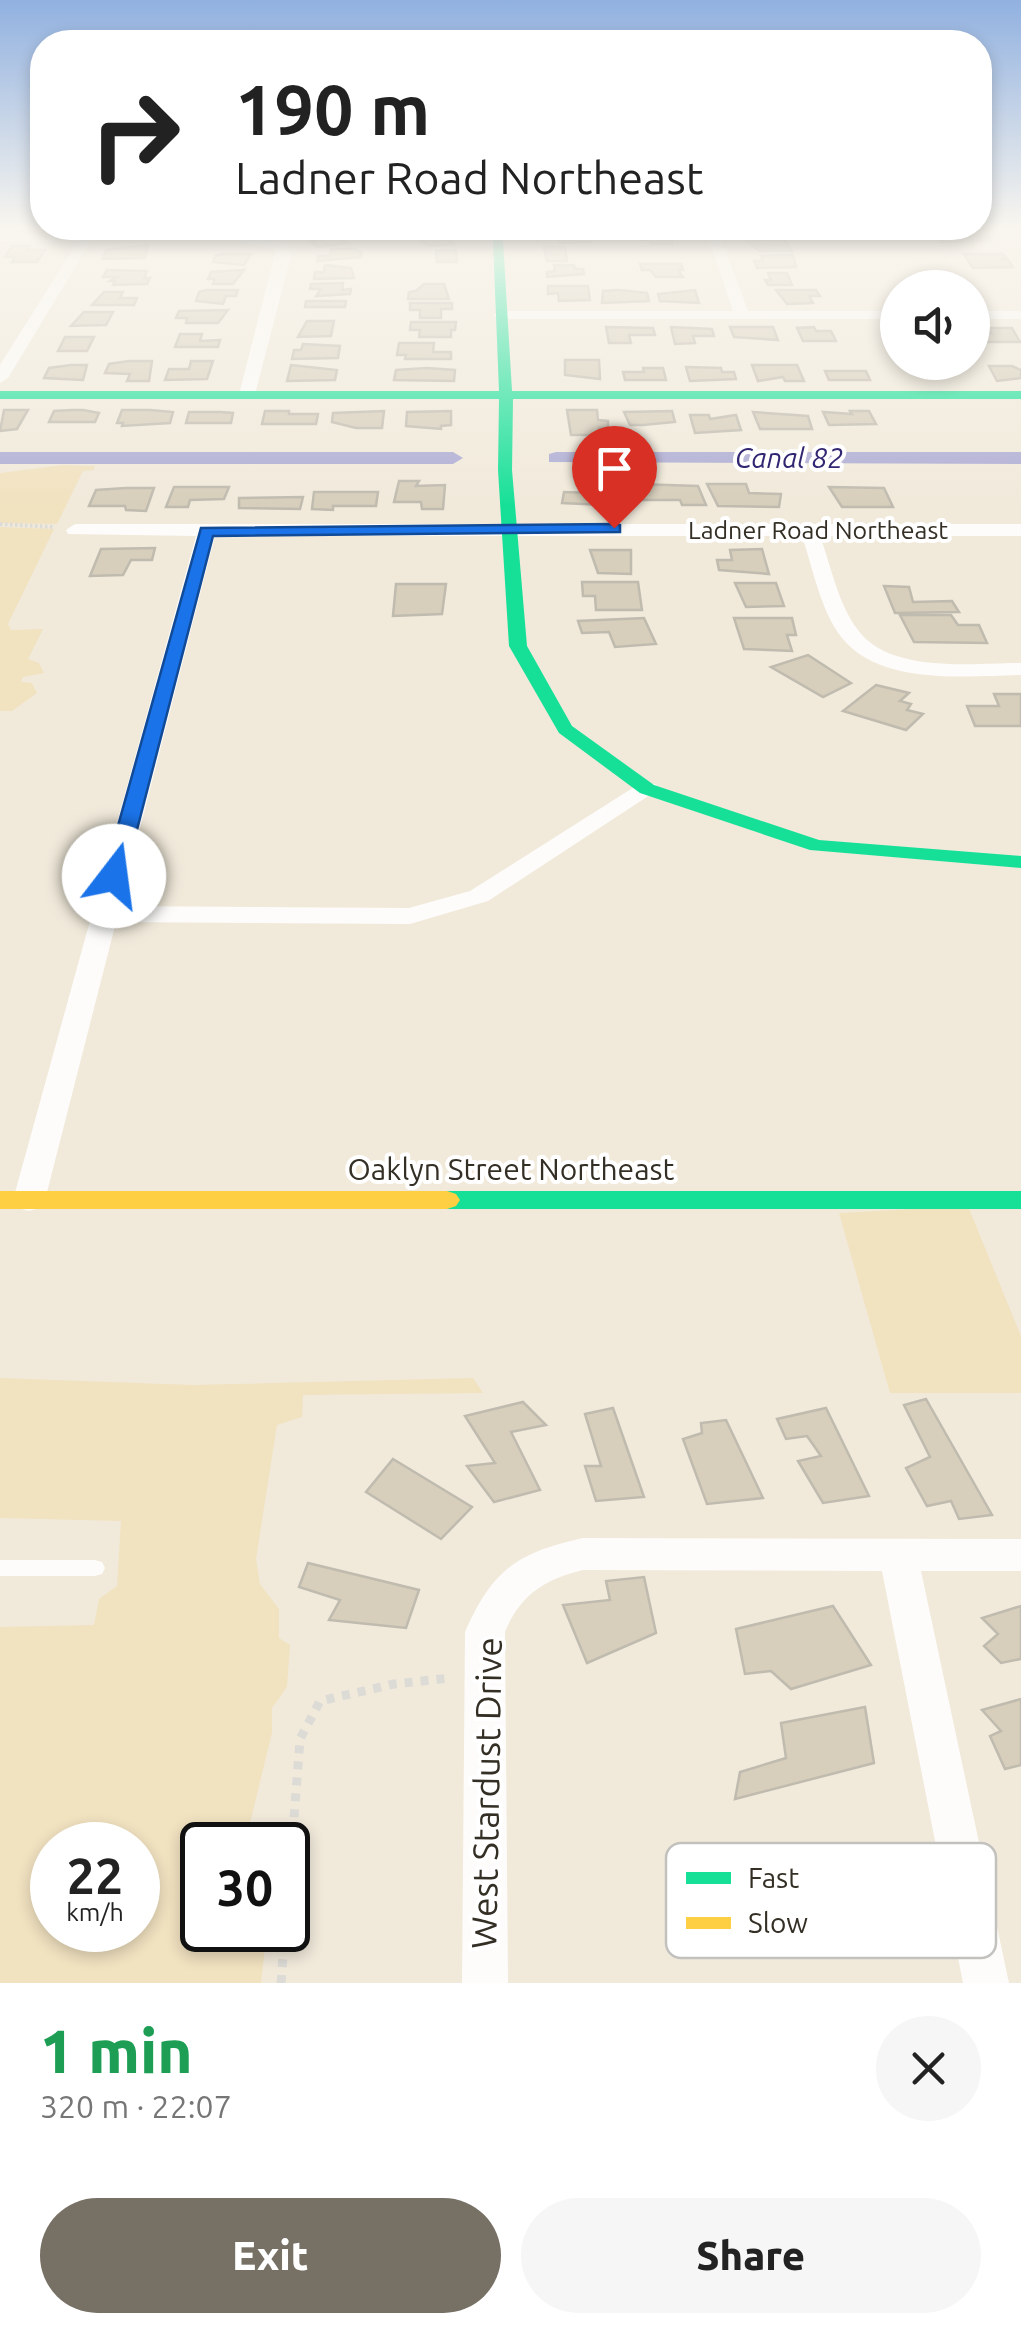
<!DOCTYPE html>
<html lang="en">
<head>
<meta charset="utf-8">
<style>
	body { margin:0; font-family:Ubuntu,sans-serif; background:#f6f6f6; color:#222; height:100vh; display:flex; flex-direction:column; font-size:38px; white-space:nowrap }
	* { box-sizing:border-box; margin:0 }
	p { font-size:32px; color:#767676 }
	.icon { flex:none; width:55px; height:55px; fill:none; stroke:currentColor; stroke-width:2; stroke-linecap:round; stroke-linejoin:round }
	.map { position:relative; height:1983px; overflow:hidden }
	.drawer { display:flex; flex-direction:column; background:#fff; flex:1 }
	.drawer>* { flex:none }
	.guide { position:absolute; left:30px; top:30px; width:962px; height:210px; border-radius:40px; box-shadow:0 5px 15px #0003; background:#fff; color:#222; overflow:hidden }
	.tools { position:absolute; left:880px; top:270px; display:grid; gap:20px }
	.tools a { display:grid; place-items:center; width:110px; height:110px; border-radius:50%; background:#fff; box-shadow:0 5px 15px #0003; font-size:50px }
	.speed { position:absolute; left:30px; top:1822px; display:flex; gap:20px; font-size:50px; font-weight:700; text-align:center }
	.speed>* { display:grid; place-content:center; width:130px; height:130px; border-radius:50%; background:#fff; box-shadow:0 5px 15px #0003; line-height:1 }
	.speed small { font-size:25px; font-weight:400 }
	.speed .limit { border:5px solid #111; border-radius:15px; background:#fff; color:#111 }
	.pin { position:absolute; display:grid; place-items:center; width:85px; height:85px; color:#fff; margin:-102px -42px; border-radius:50% 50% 50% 0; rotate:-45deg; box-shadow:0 0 10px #0007 }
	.pin .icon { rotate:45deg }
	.me { position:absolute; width:110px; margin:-55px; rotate:15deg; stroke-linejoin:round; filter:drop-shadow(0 0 8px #0008) }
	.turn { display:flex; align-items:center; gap:35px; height:210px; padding:0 40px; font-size:45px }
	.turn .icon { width:130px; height:130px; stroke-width:2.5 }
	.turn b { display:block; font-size:70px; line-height:85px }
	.round { display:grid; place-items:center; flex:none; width:105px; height:105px; border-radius:52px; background:#f6f6f6 }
	.summary { display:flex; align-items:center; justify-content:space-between; height:170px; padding:0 40px }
	h1 { font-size:60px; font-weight:800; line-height:75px; color:#1e9e55 }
	.button { display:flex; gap:20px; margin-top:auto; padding:20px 40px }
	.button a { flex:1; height:115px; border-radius:60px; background:#767065; color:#fff; font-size:40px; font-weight:800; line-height:115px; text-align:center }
	.button a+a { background:#f6f6f6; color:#222 }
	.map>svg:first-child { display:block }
	.green { fill:#f1e2c0; fill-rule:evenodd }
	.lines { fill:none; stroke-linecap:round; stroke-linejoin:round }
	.canal { fill:#aeacd4; fill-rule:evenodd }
	.building { fill:#d7cebb; stroke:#c0bbaf; stroke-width:2.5 }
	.path-far1 { stroke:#dddbd6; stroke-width:4; stroke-dasharray:2.5 2.5; stroke-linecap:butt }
	.path { stroke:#dddbd6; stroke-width:9; stroke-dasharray:8 8; stroke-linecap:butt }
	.lane { fill:#fdfcfa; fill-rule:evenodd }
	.street { fill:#fdfcfa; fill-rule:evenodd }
	.fast { fill:#16e098; fill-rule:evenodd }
	.slow { fill:#ffcf43; fill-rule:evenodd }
	.route { fill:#1a73e8; stroke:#114b97; stroke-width:2.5 }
	.labels { text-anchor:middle; stroke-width:8; stroke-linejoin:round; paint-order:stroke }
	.far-street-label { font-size:25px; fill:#342f25; stroke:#fff }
	.far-water-label { font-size:28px; font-style:italic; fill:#312671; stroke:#fff }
	.street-label { font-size:30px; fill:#342f25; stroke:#fff }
	.near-street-label { font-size:35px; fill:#342f25; stroke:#fff }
	.key { fill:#fff; stroke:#c2c1be; stroke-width:2.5 }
	.key-label { font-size:28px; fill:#342f25 }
</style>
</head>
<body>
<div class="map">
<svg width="1021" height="1983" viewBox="0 0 1021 1983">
	<rect width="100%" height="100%" fill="#f1eadb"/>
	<g class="green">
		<path d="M63,465L95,466L94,470L83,471L57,524L0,523V473Z"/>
		<path d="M0,527L54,529L8,624L11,630L43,629L28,659L39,663L44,673L23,677L21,682L32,683L37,693L12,711H0Z"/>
		<path d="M968,1206L1021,1336V1393H890L839,1213Z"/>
		<path d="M0,1378L193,1385L473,1378L483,1393L303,1395L302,1417L277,1425L256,1559L260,1584L279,1609V1638L290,1645L287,1687L272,1708V1733L246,1839L252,1845H202V1930H267L261,1983H0V1627L94,1625L99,1599L117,1586L121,1521L0,1518ZM138,1845V1930H52V1845Z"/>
	</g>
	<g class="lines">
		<g class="canal">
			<path d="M0,452H453L463,458L453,464H0Z"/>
			<path d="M556,452H1021V464L549,462V454Z"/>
		</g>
	</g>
	<g class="building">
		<path d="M972,229L980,236L977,237H988L991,241L942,242L934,230Z"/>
		<path d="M585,231L591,242L560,243L557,238L544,239L541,233Z"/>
		<path d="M330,232L342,234L348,238L341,239L347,243L318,247L310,241L319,240L311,235Z"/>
		<path d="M648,232H678L680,237H671L672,244H651V240H641L640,235H649Z"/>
		<path d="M440,233L454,244L429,246L417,238H424L421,234Z"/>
		<path d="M784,239L792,251H759L746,240Z"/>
		<path d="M148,245L145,258L103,259L106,250Z"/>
		<path d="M12,246H30L27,250H45L37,262H12L15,257H5Z"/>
		<path d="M544,247H565L567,261H547Z"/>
		<path d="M331,249H354L361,252V257L317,261L318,256H330Z"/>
		<path d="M456,250L457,262H437L436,251Z"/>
		<path d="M223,254H251L244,265L213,262L215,256Z"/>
		<path d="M964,254H1003L1007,259H999L1008,260L1013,267L973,268Z"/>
		<path d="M793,255L796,267L757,268L754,261H763L761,256Z"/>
		<path d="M640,264H681L683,270H678L683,277H656L650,270H642Z"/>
		<path d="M325,265L351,268L354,278L314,279L315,272H324Z"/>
		<path d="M554,265H574L575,269H583L584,274L547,277V272L555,271Z"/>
		<path d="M107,270L147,271L144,278H150L147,284L113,285L115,281H110L117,277H103Z"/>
		<path d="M244,270L233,284H213L215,279H208L211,272Z"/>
		<path d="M768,273H787L792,285H768L765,280H771Z"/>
		<path d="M343,283L342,290L351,289L350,294L316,296L321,289H310L311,284Z"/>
		<path d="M424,284H444L449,299H408L409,292L416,291Z"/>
		<path d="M548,286H588L590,300L559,301L558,293L548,294Z"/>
		<path d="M206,290H238L236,296H226L223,304L196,301L199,292Z"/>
		<path d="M619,290L647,293L649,301L602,303L603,291Z"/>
		<path d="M695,290L699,303L660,301L658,294Z"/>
		<path d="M776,290H816L820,296H809L813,303L787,304Z"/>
		<path d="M104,292H123L120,298H137L134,305H92Z"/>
		<path d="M306,301H346L345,307H305Z"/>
		<path d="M410,303H452V309H441V318H420V310H410Z"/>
		<path d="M228,310L218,323H186L187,318H176L179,311Z"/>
		<path d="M84,312H113L106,325L71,326Z"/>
		<path d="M307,321H334L331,336L298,337Z"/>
		<path d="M411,322H456L455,330H451V337H419L420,330H410Z"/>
		<path d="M606,327L653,328L655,335H629L631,343H609Z"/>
		<path d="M671,327L712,329L714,336H693L695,343L675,344Z"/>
		<path d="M730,327H773L778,340L734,337Z"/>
		<path d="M814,327L816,331H831L836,341H803L797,328Z"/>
		<path d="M988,328H1012L1020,342H972V333H991Z"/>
		<path d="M180,334H202L200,341L220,340L218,347H175Z"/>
		<path d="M65,337H94L87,351H58Z"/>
		<path d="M399,343H434L433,352H451V359H405L406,355H397Z"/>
		<path d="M303,344L340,346L338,358L292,359L294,350H301Z"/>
		<path d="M565,360H599L600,379L565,375Z"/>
		<path d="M129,361H152L149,381H127L130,374L105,373L109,364Z"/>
		<path d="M191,361H213L207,379L165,380L169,369H189Z"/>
		<path d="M71,365H87L83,380L44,378L49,368Z"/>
		<path d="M291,365L337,370L335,380L287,381Z"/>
		<path d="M752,365H797L804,381H785L783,377L758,381Z"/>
		<path d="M989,366H1012L1021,370V378L997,381Z"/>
		<path d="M686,367L721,368L722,372H734L736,379L690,381Z"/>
		<path d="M427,368L455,370L454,381L394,380L396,370Z"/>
		<path d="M643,368H663L666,380H625L623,372H644Z"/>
		<path d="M825,371H866L870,380H829Z"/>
		<path d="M4,410H28L17,429L0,431Z"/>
		<path d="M72,410H83L99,413L95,422H49L54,411Z"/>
		<path d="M122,410H150L173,412L170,423L122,426L123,423H117Z"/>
		<path d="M567,410H597L598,420L608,421V428H599L600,435H571Z"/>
		<path d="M265,411H289V414H318L316,424H262Z"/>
		<path d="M384,411L382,428H356L332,422L333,413Z"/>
		<path d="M451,411V425L441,426V429L406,426L407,412Z"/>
		<path d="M672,411L675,422L643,425H630L624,412Z"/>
		<path d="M850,411H869L876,424L829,425L823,412L852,414Z"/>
		<path d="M189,412H220L233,413L231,423H186Z"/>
		<path d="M753,412L808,416L812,429H760Z"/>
		<path d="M690,415H709L710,419L736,415L741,430L695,433Z"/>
		<path d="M399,481H419L416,486L445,485L443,509H422L421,502H394Z"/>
		<path d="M618,483L625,506L562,503L564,492L596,493L595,485Z"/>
		<path d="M638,484L698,486L706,505H682L680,500H642Z"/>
		<path d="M707,484H746L749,493L781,494L779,507L718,506Z"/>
		<path d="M174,487H229L224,499L190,500L188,507H166Z"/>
		<path d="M829,487L884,488L893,507H842Z"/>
		<path d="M126,488H154L146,511L126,510L125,506H89L96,490Z"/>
		<path d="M314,492H378L376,506H333V510L312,509Z"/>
		<path d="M303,497L300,509L239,508V498Z"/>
		<path d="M155,548L152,560H131L123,575L90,576L101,549Z"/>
		<path d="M762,549L769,574L719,570L717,560H732L730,550Z"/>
		<path d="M590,550H631V574L598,573Z"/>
		<path d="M582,582H638L642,610H596L595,596H583Z"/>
		<path d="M735,583H776L784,606L746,607Z"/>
		<path d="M396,584H446L442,614L393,616Z"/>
		<path d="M884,586L909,587L913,602L952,601L959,612L895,613Z"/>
		<path d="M900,615H951L958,625H979L987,643L914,642Z"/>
		<path d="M644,618L656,644L615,647L609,632L582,633L578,621Z"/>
		<path d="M734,618H792L796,635H787L792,651L744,649Z"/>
		<path d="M808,655L851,683L823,697L771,667Z"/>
		<path d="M876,685L909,693L900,701L911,704L907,710L923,714L906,730L843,711Z"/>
		<path d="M994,694H1021V726H975L967,706H999Z"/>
		<path d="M926,1399L992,1515L959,1519L951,1501L927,1506L906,1468L930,1457L904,1405Z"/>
		<path d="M523,1402L546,1425L511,1432L540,1490L494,1502L467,1466L495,1463L465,1416Z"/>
		<path d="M613,1408L644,1497L596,1501L585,1466H601L585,1414Z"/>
		<path d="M826,1408L869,1496L823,1503L798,1461L821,1456L807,1436L786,1439L777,1419Z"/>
		<path d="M726,1420L763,1498L707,1504L683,1439L702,1433L701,1423Z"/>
		<path d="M393,1459L472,1507L441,1539L366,1492Z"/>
		<path d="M308,1563L419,1590L406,1628L329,1620L340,1600L299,1587Z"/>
		<path d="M644,1577L656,1633L587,1663L563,1605L610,1600L606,1581Z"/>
		<path d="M833,1606L871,1665L791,1689L771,1671L745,1674L736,1629Z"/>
		<path d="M1021,1606V1659L1001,1663L984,1646L998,1634L982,1618Z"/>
		<path d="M1021,1699V1765L1005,1769L990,1736L1001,1731L982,1710Z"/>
		<path d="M865,1707L874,1763L735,1799L740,1772L786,1758L781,1723Z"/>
	</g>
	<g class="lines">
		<path class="path-far1" d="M0,524L54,527"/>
		<g class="path">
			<path d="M288,1897L300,1739L320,1701L394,1684L450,1678"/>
			<path d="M281,1983L285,1930"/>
		</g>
		<path class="lane" d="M0,1560H95L102,1562L105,1568L102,1574L95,1576H0Z"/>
		<g class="street">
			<path d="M705,228H717L748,311H898V319H500L493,315L500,311H733Z"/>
			<path d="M0,233H239L287,244L291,256L255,394L247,399L239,394L276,250L239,241H91L8,378L0,383V365L78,241H0Z"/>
			<rect x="972" y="311" width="49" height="8"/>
			<path d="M75,524H1021V536H820C831,566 838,604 858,630C890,674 973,663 1021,663V675C967,676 880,686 842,638C820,610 813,568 802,536H215L120,906L409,908L470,891L639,784H655L659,789L488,901L410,924L116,922L45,1200L40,1208L29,1211L18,1208L13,1200L196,536L68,534L66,530Z"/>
			<path d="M583,1538L1021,1539V1571H921L1009,1983H963L882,1571L583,1570C545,1579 520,1595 505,1632L508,1983H462L465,1632C493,1569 517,1553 583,1538Z"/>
		</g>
		<g class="fast">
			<path d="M484,228H494L503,240L512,391H1021V399H513L512,470L527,646L572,726L654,785L819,840L1021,856V868L810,850L640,793L559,733L509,646L498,470L499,399H0V391H499L493,240Z"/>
			<path d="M447,1191H1021V1209H447L438,1206L434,1200L438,1194Z"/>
		</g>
		<path class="slow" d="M0,1191H447L456,1194L460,1200L456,1206L447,1209H0Z"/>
	</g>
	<linearGradient id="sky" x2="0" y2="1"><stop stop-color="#91b1e0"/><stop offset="0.45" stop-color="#f9f6ef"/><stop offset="1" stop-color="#f9f6ef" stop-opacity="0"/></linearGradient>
	<rect width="1021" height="506" fill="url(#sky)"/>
	<path class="route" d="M614,524L620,525V532L213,536L125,876L114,882L107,880L104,876L201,528Z"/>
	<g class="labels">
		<g class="far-street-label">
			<text x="818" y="539">Ladner Road Northeast</text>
		</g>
		<g class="far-water-label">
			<text x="789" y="468">Canal 82</text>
		</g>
		<g class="street-label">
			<text x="511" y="1180">Oaklyn Street Northeast</text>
		</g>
		<g class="near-street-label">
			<text transform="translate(487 1793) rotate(-89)" y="12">West Stardust Drive</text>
		</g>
	</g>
	<rect x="666" y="1843" width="330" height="115" rx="15" class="key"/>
	<rect x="686" y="1872" width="45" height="12" fill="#16e098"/>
	<rect x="686" y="1917" width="45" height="12" fill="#ffcf43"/>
	<g class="key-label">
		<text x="748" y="1888">Fast</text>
		<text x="748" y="1933">Slow</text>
	</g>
</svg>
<div class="tools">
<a><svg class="icon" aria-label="sound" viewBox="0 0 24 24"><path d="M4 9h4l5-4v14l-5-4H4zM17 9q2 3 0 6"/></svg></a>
</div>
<div class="speed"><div>22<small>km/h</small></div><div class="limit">30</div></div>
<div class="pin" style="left:614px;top:528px;background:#d93025"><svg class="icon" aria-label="arrive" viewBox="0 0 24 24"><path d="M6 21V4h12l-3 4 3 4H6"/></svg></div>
<svg class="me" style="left:114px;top:876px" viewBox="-20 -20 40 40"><circle r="19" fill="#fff"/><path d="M0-13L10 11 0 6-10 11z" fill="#1a73e8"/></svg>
<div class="guide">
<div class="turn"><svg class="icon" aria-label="right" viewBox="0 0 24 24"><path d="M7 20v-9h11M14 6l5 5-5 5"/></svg><div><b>190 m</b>Ladner Road Northeast</div></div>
</div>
</div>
<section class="drawer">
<div class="summary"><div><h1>1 min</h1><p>320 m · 22:07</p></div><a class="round"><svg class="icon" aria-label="close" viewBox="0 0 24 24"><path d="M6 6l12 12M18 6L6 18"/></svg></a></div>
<div class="button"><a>Exit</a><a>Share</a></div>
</section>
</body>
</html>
